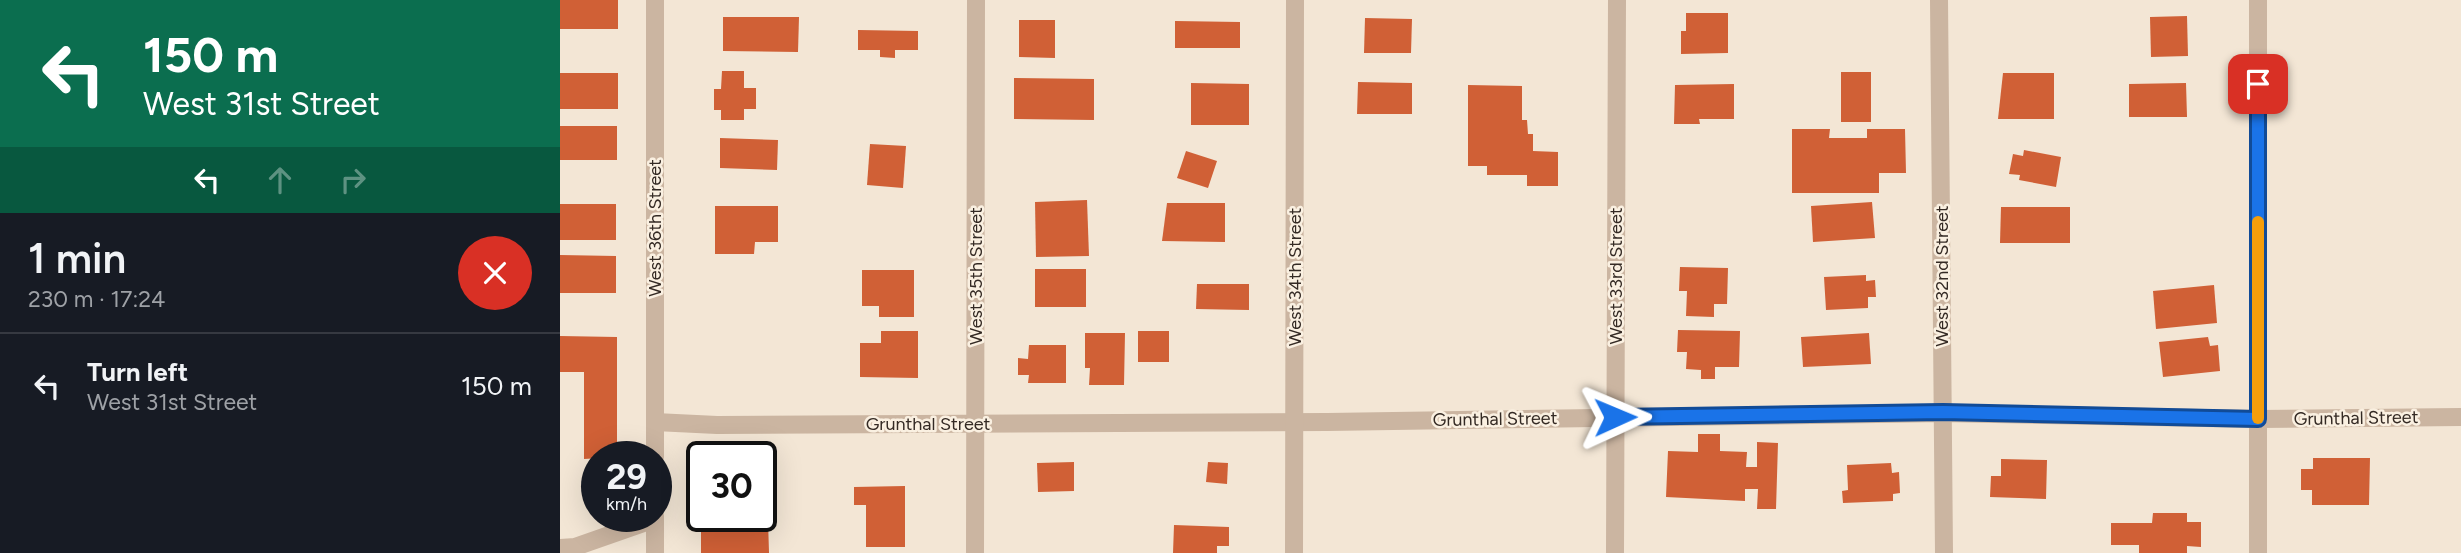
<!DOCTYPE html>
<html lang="en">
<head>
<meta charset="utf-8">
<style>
	body { margin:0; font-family:Figtree,sans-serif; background:#20242c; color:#f1f3f6; height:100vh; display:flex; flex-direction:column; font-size:26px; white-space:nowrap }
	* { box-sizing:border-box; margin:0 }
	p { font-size:23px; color:#9ea1a6 }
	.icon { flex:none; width:38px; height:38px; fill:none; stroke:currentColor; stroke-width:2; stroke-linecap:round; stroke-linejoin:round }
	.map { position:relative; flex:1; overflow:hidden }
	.side { display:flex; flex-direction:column; background:#171b24; width:560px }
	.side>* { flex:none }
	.guide { background:#0b6e4f; color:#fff; overflow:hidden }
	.speed { position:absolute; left:21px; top:441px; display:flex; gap:14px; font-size:35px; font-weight:700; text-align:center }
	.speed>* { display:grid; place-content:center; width:91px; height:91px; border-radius:50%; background:#171b24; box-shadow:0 7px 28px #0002; line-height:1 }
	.speed small { font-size:18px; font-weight:400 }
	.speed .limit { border:4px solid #111; border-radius:10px; background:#fff; color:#111 }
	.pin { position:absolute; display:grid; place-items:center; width:60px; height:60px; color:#fff; margin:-30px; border-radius:14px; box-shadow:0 4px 10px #0006 }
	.me { position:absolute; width:77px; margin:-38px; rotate:89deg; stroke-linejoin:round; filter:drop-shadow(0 0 5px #0008) }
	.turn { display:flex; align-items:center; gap:24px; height:147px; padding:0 28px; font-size:32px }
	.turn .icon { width:91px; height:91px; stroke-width:2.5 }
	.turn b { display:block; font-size:49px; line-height:60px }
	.lanes { display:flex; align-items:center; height:66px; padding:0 28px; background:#0003; justify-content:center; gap:35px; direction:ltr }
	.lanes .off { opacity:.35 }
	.round { display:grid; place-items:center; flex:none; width:74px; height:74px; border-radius:37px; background:#20242c }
	.summary { display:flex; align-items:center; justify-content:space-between; height:119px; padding:0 28px }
	h1 { font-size:42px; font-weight:600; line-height:52px }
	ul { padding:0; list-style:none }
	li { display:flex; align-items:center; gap:21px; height:105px; padding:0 28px; border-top:2px solid #363941 }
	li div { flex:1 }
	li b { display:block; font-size:26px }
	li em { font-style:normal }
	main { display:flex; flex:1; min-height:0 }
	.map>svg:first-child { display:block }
	.building { fill:#d06036 }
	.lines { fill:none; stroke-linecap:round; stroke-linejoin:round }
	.minor { stroke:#cbb5a1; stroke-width:18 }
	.tertiary { stroke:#cbb5a1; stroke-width:18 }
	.route-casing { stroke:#114b97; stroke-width:18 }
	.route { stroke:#1a73e8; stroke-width:12 }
	.slow { stroke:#f59e0b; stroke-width:12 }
	.labels { text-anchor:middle; stroke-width:5; stroke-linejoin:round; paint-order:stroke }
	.street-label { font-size:18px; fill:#342a24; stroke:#faf0e1 }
</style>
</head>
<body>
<main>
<section class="side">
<div class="guide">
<div class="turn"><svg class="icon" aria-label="left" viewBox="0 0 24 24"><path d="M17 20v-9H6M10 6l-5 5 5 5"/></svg><div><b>150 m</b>West 31st Street</div></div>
<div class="lanes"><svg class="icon" aria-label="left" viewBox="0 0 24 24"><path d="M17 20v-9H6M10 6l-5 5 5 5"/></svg><svg class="icon off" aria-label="ahead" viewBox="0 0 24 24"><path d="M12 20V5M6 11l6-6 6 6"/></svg><svg class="icon off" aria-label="right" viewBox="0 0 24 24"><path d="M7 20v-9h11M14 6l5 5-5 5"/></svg></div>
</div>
<div class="summary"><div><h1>1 min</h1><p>230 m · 17:24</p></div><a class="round" style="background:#d93025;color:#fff"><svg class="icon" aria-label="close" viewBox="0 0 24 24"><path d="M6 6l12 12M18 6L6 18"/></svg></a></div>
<ul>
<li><svg class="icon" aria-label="left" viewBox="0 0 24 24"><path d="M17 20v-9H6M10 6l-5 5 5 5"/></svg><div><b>Turn left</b><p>West 31st Street</p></div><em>150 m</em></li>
</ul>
</section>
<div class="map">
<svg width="1901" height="553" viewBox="0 0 1901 553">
	<rect width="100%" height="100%" fill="#f3e6d5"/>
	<g class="building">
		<rect x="0" y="0" width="58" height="29"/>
		<path d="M1126,13H1168V53L1121,54V31H1126Z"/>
		<path d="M1627,16L1628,56L1591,57L1590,17Z"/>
		<path d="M163,17H239L238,52L163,51Z"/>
		<path d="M805,18L852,19L851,53H804Z"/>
		<path d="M459,20H495V58L459,57Z"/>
		<path d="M615,21L680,22V48H615Z"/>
		<path d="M298,30L358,31V50H335V58L320,57V50H298Z"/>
		<path d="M162,71H184V88H196V109H184V120H161V110H154V89H161Z"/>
		<rect x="1281" y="72" width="30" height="50"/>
		<rect x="0" y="73" width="58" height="36"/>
		<path d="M1443,73H1494V119H1438Z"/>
		<path d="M454,78L534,79V120L454,119Z"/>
		<path d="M798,82L852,83V114H797Z"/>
		<path d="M631,83L689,84V125H631Z"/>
		<path d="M1626,83L1627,117H1569V84Z"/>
		<path d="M1174,84V119H1139L1140,124H1114L1115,85Z"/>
		<path d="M908,85L962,86V120H967L968,134H973V151L998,152V186H967V175H927V166H908Z"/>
		<rect x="0" y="126" width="57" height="34"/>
		<path d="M1232,129H1270L1269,138H1307V129H1345L1346,173H1319V193H1232Z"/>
		<path d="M160,138L218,140L217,170L160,168Z"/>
		<path d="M310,144L346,146L343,188L307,185Z"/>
		<path d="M1464,150L1501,157L1496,187L1459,180L1460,175L1449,174L1453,154L1463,156Z"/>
		<path d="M626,151L657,161L648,188L617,178Z"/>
		<path d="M527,200L529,256L476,257L475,202Z"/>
		<path d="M1312,202L1315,238L1253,242L1251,206Z"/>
		<path d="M607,203H665V242L602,241Z"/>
		<rect x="0" y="204" width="56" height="36"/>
		<path d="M155,206H218V242H195L194,254H155Z"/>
		<path d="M1441,207H1510V243H1440Z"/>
		<path d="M0,255L56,256V293H0Z"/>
		<path d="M1120,267L1168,268L1167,304H1154V317L1126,316L1127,291H1119Z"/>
		<rect x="475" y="269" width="51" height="38"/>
		<path d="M302,270H354V317H319V306H302Z"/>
		<path d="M1306,275V281L1315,280L1316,297H1308V308L1266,310L1264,277Z"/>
		<path d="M637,284H689V310L636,309Z"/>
		<path d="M1654,285L1657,323L1596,329L1593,291Z"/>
		<path d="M1118,330L1180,331L1179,367H1155V379H1141V370L1126,369L1127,352H1117Z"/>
		<path d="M321,331H358V378L300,377V343H321Z"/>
		<rect x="578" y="331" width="31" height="31"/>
		<path d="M525,333H565L564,385H529L530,368H525Z"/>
		<path d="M1309,333L1311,364L1243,367L1241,337Z"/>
		<path d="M0,336L57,337V457L24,459V372H0Z"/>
		<path d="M1648,337L1650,346L1658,345L1660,371L1603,377L1599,342Z"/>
		<path d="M469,345H506V383H468L469,375H458V358L468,359Z"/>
		<path d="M1138,434H1160V451L1187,452L1186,467H1197V442L1218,443L1216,509H1197L1198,489H1185V501L1106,497L1108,451L1138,452Z"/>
		<path d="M1753,458H1810L1809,505H1752V490H1741V469H1753Z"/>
		<path d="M1441,459L1487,460L1486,499L1430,497L1431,476H1441Z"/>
		<path d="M514,462V491L478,492L477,463Z"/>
		<path d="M648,462L668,463L667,484L646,482Z"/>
		<path d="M1331,463L1332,473L1339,472L1340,493L1333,494V501L1283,503L1282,491L1288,490L1287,465Z"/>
		<path d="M201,464H208L207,497H201Z"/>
		<path d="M345,486V547H306V505H294V487Z"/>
		<path d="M1593,513H1627V522H1641V547L1627,546V553H1579V545H1551V523H1592Z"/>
		<path d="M208,521L209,553H141V522Z"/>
		<path d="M614,525L669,527V546H657V553H613Z"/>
	</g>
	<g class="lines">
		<g class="minor">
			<path d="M1379,0L1384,553"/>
			<path d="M95,422L157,425L767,422L1383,413L1698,419L1901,417"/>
			<path d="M95,457V0"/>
			<path d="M95,516V553"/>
			<path d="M0,548L15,547L95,519"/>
			<path d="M415,553L416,0"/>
			<path d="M734,553L735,0"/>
			<path d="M1698,553V0"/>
		</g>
		<path class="tertiary" d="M1055,553L1057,0"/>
	</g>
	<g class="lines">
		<g class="route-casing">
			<path id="route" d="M1055,417L1383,412L1698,419V84"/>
		</g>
		<use href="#route" class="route"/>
		<path class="slow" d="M1698,222V418"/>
	</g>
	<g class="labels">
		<g class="street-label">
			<text transform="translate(95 228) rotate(-90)" y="6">West 36th Street</text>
			<text transform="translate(416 276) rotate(-90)" y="6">West 35th Street</text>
			<text transform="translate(1056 276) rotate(-90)" y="6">West 33rd Street</text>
			<text transform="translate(1382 276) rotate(-90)" y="6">West 32nd Street</text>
			<text transform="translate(735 277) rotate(-90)" y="6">West 34th Street</text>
			<text transform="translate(1796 418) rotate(-1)" y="6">Grunthal Street</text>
			<text transform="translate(935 419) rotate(-1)" y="6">Grunthal Street</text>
			<text x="368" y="430">Grunthal Street</text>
		</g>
	</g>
</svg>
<div class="speed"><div>29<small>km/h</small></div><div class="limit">30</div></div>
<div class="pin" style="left:1698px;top:84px;background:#d93025"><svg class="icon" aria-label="arrive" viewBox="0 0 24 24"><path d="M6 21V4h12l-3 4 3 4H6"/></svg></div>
<svg class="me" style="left:1055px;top:417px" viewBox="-20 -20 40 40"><path d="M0-17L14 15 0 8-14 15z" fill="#1a73e8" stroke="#fff" stroke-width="4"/></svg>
</div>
</main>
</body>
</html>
